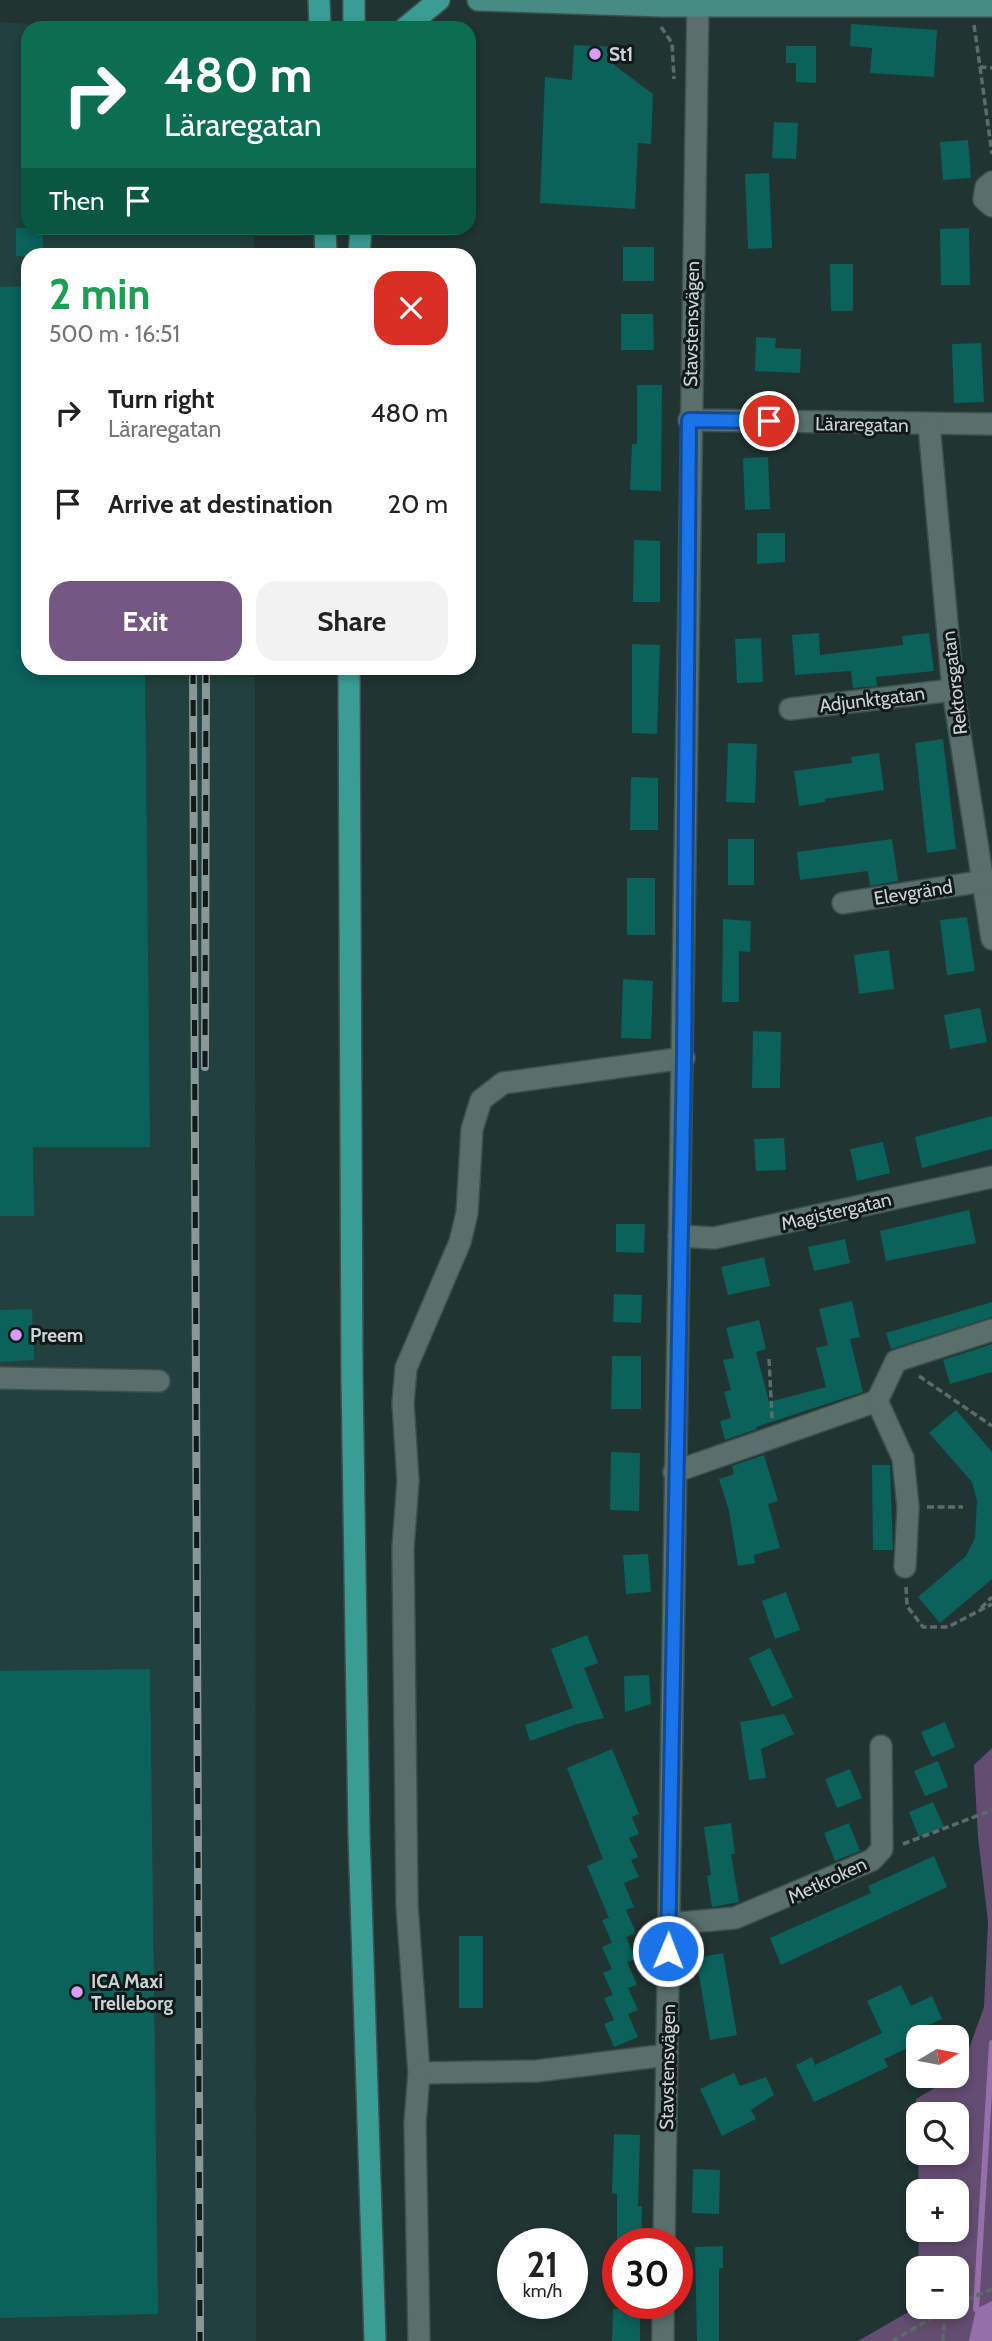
<!DOCTYPE html>
<html lang="en">
<head>
<meta charset="utf-8">
<style>
	body { margin:0; font-family:Cabin,sans-serif; background:#f2f2f2; color:#222; height:100vh; display:flex; flex-direction:column; font-size:26px; white-space:nowrap }
	* { box-sizing:border-box; margin:0 }
	p { font-size:23px; color:#767676 }
	.icon { flex:none; width:38px; height:38px; fill:none; stroke:currentColor; stroke-width:2; stroke-linecap:round; stroke-linejoin:round }
	.map { position:relative; flex:1; overflow:hidden }
	.details { position:absolute; left:21px; top:248px; width:455px; height:427px; display:flex; flex-direction:column; background:#fff; border-radius:21px; box-shadow:0 4px 10px #0003 }
	.details>* { flex:none }
	.top-card { position:absolute; left:21px; top:21px; width:455px; height:214px; border-radius:21px; box-shadow:0 4px 10px #0003; background:#0b6e4f; color:#fff; overflow:hidden }
	.needle { width:46px; rotate:80deg }
	.fabs { position:absolute; left:906px; top:2025px; display:grid; gap:14px }
	.fabs a { display:grid; place-items:center; width:63px; height:63px; border-radius:14px; background:#fff; box-shadow:0 4px 10px #0003; font-size:35px }
	.speed { position:absolute; left:497px; top:2228px; display:flex; gap:14px; font-size:35px; font-weight:700; text-align:center }
	.speed>* { display:grid; place-content:center; width:91px; height:91px; border-radius:50%; background:#fff; box-shadow:0 4px 10px #0003; line-height:1 }
	.speed small { font-size:18px; font-weight:400 }
	.speed .limit { border:10px solid #d22; background:#fff; color:#111 }
	.pin { position:absolute; display:grid; place-items:center; width:60px; height:60px; color:#fff; margin:-30px; border:4px solid #fff; border-radius:50%; box-shadow:0 2px 7px #0007 }
	.me { position:absolute; width:77px; margin:-38px; rotate:1deg; stroke-linejoin:round; filter:drop-shadow(0 0 5px #0008) }
	.turn { display:flex; align-items:center; gap:24px; height:147px; padding:0 28px; font-size:32px }
	.turn .icon { width:91px; height:91px; stroke-width:2.5 }
	.turn b { display:block; font-size:49px; line-height:60px }
	.then { display:flex; align-items:center; height:66px; padding:0 28px; background:#0003; gap:14px; font-size:26px }
	.round { display:grid; place-items:center; flex:none; width:74px; height:74px; border-radius:21px; background:#f2f2f2 }
	.head { display:flex; align-items:center; justify-content:space-between; height:119px; padding:0 28px }
	h1 { font-size:42px; font-weight:700; line-height:52px; color:#1e9e55 }
	.action { display:flex; gap:14px; margin-top:auto; padding:14px 28px }
	.action a { flex:1; height:80px; border-radius:21px; background:#735883; color:#fff; font-size:28px; font-weight:700; line-height:80px; text-align:center }
	.action a+a { background:#f2f2f2; color:#222 }
	ul { padding:0; list-style:none }
	li { display:flex; align-items:center; gap:21px; height:91px; padding:0 28px }
	li div { flex:1 }
	li b { display:block; font-size:26px }
	li em { font-style:normal }
	.map>svg:first-child { display:block }
	.built { fill:#22403d }
	.green { fill:#634d70; fill-rule:evenodd }
	.water { fill:#9570aa }
	.lines { fill:none; stroke-linecap:round; stroke-linejoin:round }
	.stream { stroke:#9570aa; stroke-width:6 }
	.building { fill:#0a625b }
	.minor-casing { stroke:#3e504e; stroke-width:24 }
	.major-casing { stroke:#3e504e; stroke-width:24 }
	.highway-casing { stroke:#3e504e; stroke-width:24 }
	.path { stroke:#5b6c6a; stroke-width:3.5; stroke-dasharray:7 3.5; stroke-linecap:butt }
	.minor { stroke:#586f6c; stroke-width:21 }
	.major { stroke:#468b84; stroke-width:21 }
	.highway { stroke:#3a9d94; stroke-width:21 }
	.rail-casing { stroke:#899896; stroke-width:8 }
	.rail { stroke:#111a19; stroke-width:5; stroke-dasharray:16; stroke-linecap:butt }
	.route-casing { stroke:#114b97; stroke-width:18 }
	.route { stroke:#1a73e8; stroke-width:12 }
	.poi-dot { fill:#d79bf9; stroke:#111a19; stroke-width:2.5 }
	.labels { text-anchor:middle; stroke-width:6; stroke-linejoin:round; paint-order:stroke }
	.poi-label { font-size:19px; font-weight:bold; fill:#c9d5d3; stroke:#111a19; text-anchor:start }
	.street-label { font-size:19px; fill:#c9d5d3; stroke:#111a19 }
</style>
</head>
<body>
<div class="map">
<svg width="992" height="2341" viewBox="0 0 992 2341">
	<rect width="100%" height="100%" fill="#203432"/>
	<path class="built" d="M0,22L98,28H28V228H254V255L28,256V668L255,669L256,2341H0Z"/>
	<path class="green" d="M992,1748V2341H858L917,2307L919,2230H957V2191H919L916,2099L960,2073L984,2007L988,1922L978,1837L974,1765ZM919,2114H957V2152H919ZM919,2268H957V2306H919Z"/>
	<path class="water" d="M992,2301V2341H969L976,2309Z"/>
	<g class="lines">
		<path class="stream" d="M976,2309L992,2043"/>
	</g>
	<g class="building">
		<path d="M851,24L937,30L934,77L870,73L872,48L850,46Z"/>
		<path d="M574,45L615,47L614,65L653,94L651,144L638,143L635,209L540,203L545,77L572,80Z"/>
		<path d="M786,46H816V83L796,82V63H786Z"/>
		<path d="M774,122L798,123L796,159L772,158Z"/>
		<path d="M968,140L971,178L943,180L940,142Z"/>
		<path d="M769,173L772,248L748,249L745,174Z"/>
		<rect x="16" y="228" width="27" height="28"/>
		<path d="M969,228L970,285H941L940,229Z"/>
		<rect x="623" y="247" width="31" height="34"/>
		<path d="M830,264H853V311H831Z"/>
		<path d="M28,286V668H145L150,1147H33L34,1216H0V287Z"/>
		<path d="M621,314H653L654,350H621Z"/>
		<path d="M756,337L776,338L775,348L801,349L800,373L755,371Z"/>
		<path d="M981,343L984,402L954,403L952,344Z"/>
		<path d="M637,385H662L661,491L630,490L632,444H637Z"/>
		<path d="M768,457L770,509L745,510L743,458Z"/>
		<path d="M757,533H785V562L757,564Z"/>
		<path d="M634,540L660,541V602H633Z"/>
		<path d="M819,633L820,655L903,645L902,636L929,633L934,671L876,677L877,686L853,688L851,671L795,675L792,635Z"/>
		<path d="M761,638L763,682L737,683L735,639Z"/>
		<path d="M632,644L660,645L657,734L632,733Z"/>
		<path d="M943,739L956,849L927,853L915,743Z"/>
		<path d="M728,743L757,744L755,803L726,802Z"/>
		<path d="M879,753L884,790L825,799V802L799,806L794,771L852,763L851,757Z"/>
		<path d="M631,777L658,778V830H630Z"/>
		<rect x="728" y="839" width="26" height="46"/>
		<path d="M892,839L898,881L870,886L868,871L800,880L797,852Z"/>
		<rect x="627" y="878" width="28" height="57"/>
		<path d="M967,917L975,971L947,975L940,920Z"/>
		<path d="M723,919L751,921L750,952L739,951V1002H722Z"/>
		<path d="M889,950L894,989L859,994L854,955Z"/>
		<path d="M623,979L653,981L651,1039L621,1038Z"/>
		<path d="M980,1008L987,1042L950,1049L944,1015Z"/>
		<path d="M753,1031L781,1032L780,1088H752Z"/>
		<path d="M992,1116V1149L922,1168L915,1137Z"/>
		<path d="M784,1138L786,1170L756,1171L754,1139Z"/>
		<path d="M883,1142L890,1173L857,1181L850,1149Z"/>
		<path d="M969,1210L976,1243L886,1261L880,1231Z"/>
		<path d="M616,1224H645L644,1253L616,1252Z"/>
		<path d="M845,1239L850,1263L814,1271L808,1247Z"/>
		<path d="M764,1257L770,1286L728,1295L721,1267Z"/>
		<path d="M614,1294L642,1295L641,1323L613,1322Z"/>
		<path d="M852,1301L860,1337L850,1339L863,1392L756,1427L757,1429L725,1440L720,1421L731,1418L724,1392L731,1390L723,1360L734,1358L726,1328L759,1320L766,1349L756,1352L769,1402L826,1387L816,1348L828,1345L819,1309Z"/>
		<path d="M992,1302V1317L891,1349L886,1333Z"/>
		<path d="M32,1309L34,1360L0,1362V1310Z"/>
		<path d="M992,1344V1372L950,1384L943,1360Z"/>
		<path d="M612,1356H641V1409H611Z"/>
		<path d="M956,1410L992,1452V1579L940,1623L918,1597L966,1556L975,1538L977,1501L972,1482L929,1433Z"/>
		<path d="M611,1452L640,1453L639,1511L610,1510Z"/>
		<path d="M764,1455L778,1501L768,1504L780,1548L754,1555L755,1563L738,1566L729,1511L719,1479L734,1474L732,1466Z"/>
		<path d="M872,1465H890L893,1550H873Z"/>
		<path d="M648,1554L651,1592L626,1594L623,1555Z"/>
		<path d="M786,1592L800,1630L775,1639L762,1601Z"/>
		<path d="M587,1635L598,1663L584,1668L604,1718L577,1724L530,1741L525,1725L573,1708L551,1649Z"/>
		<path d="M770,1648L793,1697L772,1707L749,1658Z"/>
		<path d="M150,1669L158,2314L0,2318V1671Z"/>
		<path d="M649,1675L651,1704L625,1712L624,1676Z"/>
		<path d="M784,1714L794,1734L761,1749L766,1778L749,1780L740,1722Z"/>
		<path d="M945,1722L955,1747L932,1757L921,1732Z"/>
		<path d="M612,1749L639,1814L632,1817L639,1834L629,1838L638,1857L631,1860L639,1877L624,1883L634,1907L626,1910L636,1933L612,1943L602,1920L609,1918L587,1866L603,1859L567,1768Z"/>
		<path d="M938,1761L948,1787L925,1796L914,1771Z"/>
		<path d="M850,1769L862,1798L837,1808L825,1779Z"/>
		<path d="M933,1802L944,1827L919,1837L909,1812Z"/>
		<path d="M731,1823L735,1854H731L739,1902L712,1907L707,1876L711,1875L704,1827Z"/>
		<path d="M849,1823L860,1851L835,1861L824,1833Z"/>
		<path d="M934,1856L947,1887L781,1965L770,1938L871,1893L868,1886Z"/>
		<rect x="459" y="1936" width="24" height="72"/>
		<path d="M626,1937L636,1959L627,1962L637,1985L628,1988L638,2010L628,2014L638,2037L614,2047L604,2024L614,2020L604,1998L613,1995L603,1973L612,1969L602,1947Z"/>
		<path d="M723,1953L737,2035L710,2040L696,1958Z"/>
		<path d="M901,1985L911,2006L932,1996L942,2019L922,2028L926,2037H919V2043L884,2059L888,2067L814,2102L796,2065L812,2057L815,2065L882,2033L867,2001Z"/>
		<path d="M734,2073L740,2086L766,2077L774,2095L751,2110L756,2119L722,2136L700,2089Z"/>
		<path d="M614,2134L640,2135L638,2206H642L641,2244H617V2194L612,2193Z"/>
		<path d="M693,2169L720,2170L719,2214L692,2213Z"/>
		<path d="M723,2246V2268H719V2341H697L695,2247Z"/>
		<path d="M613,2309L640,2310V2341H612Z"/>
	</g>
	<g class="lines">
		<g class="minor-casing">
			<g id="minor">
				<path d="M992,182L986,187L984,199L992,206"/>
				<path d="M689,420L992,424"/>
				<path d="M929,425L953,690L992,939"/>
				<path d="M790,709L953,690"/>
				<path d="M843,903L984,881"/>
				<path d="M679,1236L714,1238L992,1177"/>
				<path d="M0,1378L159,1381"/>
				<path d="M674,1472L877,1401"/>
				<path d="M905,1567L908,1507L903,1458L877,1401L896,1361L992,1330"/>
				<path d="M669,1924L735,1918L872,1860L882,1849L881,1746"/>
				<path d="M667,2055L537,2071L419,2073L407,1905L403,1548L408,1481L403,1403L406,1368L460,1242L467,1213L472,1129L481,1100L503,1083L684,1058"/>
				<path d="M664,2244L698,0"/>
				<path d="M663,2303V2341"/>
				<path d="M419,2341L415,2123L419,2073"/>
			</g>
		</g>
		<g class="major-casing">
			<path id="major" d="M478,0L662,6H992"/>
		</g>
		<g class="highway-casing">
			<g id="highway">
				<path d="M319,0L320,28"/>
				<path d="M354,0V28"/>
				<path d="M405,28L439,0"/>
				<path d="M325,228L326,256"/>
				<path d="M359,256L361,228"/>
				<path d="M349,668L352,1376L359,1834L375,2341"/>
			</g>
		</g>
		<g class="path">
			<path d="M974,25L980,67L992,68"/>
			<path d="M661,27L672,43L674,79"/>
			<path d="M980,67L992,154"/>
			<path d="M769,1359L772,1418"/>
			<path d="M919,1376L992,1426"/>
			<path d="M927,1507H963"/>
			<path d="M906,1587L907,1606L923,1627H948L992,1604"/>
			<path d="M981,1608L992,1597"/>
			<path d="M903,1844L992,1810"/>
			<path d="M957,2304L992,2289"/>
			<path d="M892,2341L953,2306"/>
			<path d="M943,2341L945,2311"/>
		</g>
		<use href="#minor" class="minor"/>
		<use href="#major" class="major"/>
		<use href="#highway" class="highway"/>
		<g class="rail-casing">
			<g id="rail">
				<path d="M193,668L200,2341"/>
				<path d="M205,1067L206,668"/>
			</g>
		</g>
		<use href="#rail" class="rail"/>
	</g>
	<g class="lines">
		<g class="route-casing">
			<path id="route" d="M668,1951L684,1058L689,420L769,421"/>
		</g>
		<use href="#route" class="route"/>
	</g>
	<g class="poi-dot">
		<circle cx="595" cy="54" r="7"/>
		<circle cx="16" cy="1335" r="7"/>
		<circle cx="77" cy="1992" r="7"/>
	</g>
	<g class="labels">
		<g class="poi-label">
			<text x="609" y="61">St1</text>
			<text x="30" y="1342">Preem</text>
			<text x="91" y="1988">ICA Maxi<tspan x="91" dy="22">Trelleborg</tspan></text>
		</g>
		<g class="street-label">
			<text transform="translate(691 324) rotate(-89)" y="7">Stavstensvägen</text>
			<text transform="translate(862 424) rotate(1)" y="7">Läraregatan</text>
			<text transform="translate(954 683) rotate(-97)" y="7">Rektorsgatan</text>
			<text transform="translate(872 699) rotate(-7)" y="7">Adjunktgatan</text>
			<text transform="translate(913 892) rotate(-9)" y="7">Elevgränd</text>
			<text transform="translate(836 1211) rotate(-13)" y="7">Magistergatan</text>
			<text transform="translate(827 1880) rotate(-25)" y="7">Metkroken</text>
			<text transform="translate(667 2067) rotate(-89)" y="7">Stavstensvägen</text>
		</g>
	</g>
</svg>
<div class="fabs">
<a><svg class="needle" viewBox="-14 -14 28 28"><path d="M0-13l5 13h-10z" fill="#e53935"/><path d="M0 13l5-13h-10z" fill="#767676"/></svg></a>
<a><svg class="icon" aria-label="search" viewBox="0 0 24 24"><circle cx="10" cy="10" r="6"/><path d="M15 15l6 6"/></svg></a>
<a>+</a>
<a>−</a>
</div>
<div class="speed"><div>21<small>km/h</small></div><div class="limit">30</div></div>
<div class="pin" style="left:769px;top:421px;background:#d93025"><svg class="icon" aria-label="arrive" viewBox="0 0 24 24"><path d="M6 21V4h12l-3 4 3 4H6"/></svg></div>
<svg class="me" style="left:668px;top:1951px" viewBox="-20 -20 40 40"><circle r="17" fill="#1a73e8" stroke="#fff" stroke-width="3"/><path d="M0-11L8 9 0 5-8 9z" fill="#fff"/></svg>
<div class="top-card">
<div class="turn"><svg class="icon" aria-label="right" viewBox="0 0 24 24"><path d="M7 20v-9h11M14 6l5 5-5 5"/></svg><div><b>480 m</b>Läraregatan</div></div>
<div class="then">Then<svg class="icon" aria-label="arrive" viewBox="0 0 24 24"><path d="M6 21V4h12l-3 4 3 4H6"/></svg></div>
</div>
<section class="details">
<div class="head"><div><h1>2 min</h1><p>500 m · 16:51</p></div><a class="round" style="background:#d93025;color:#fff"><svg class="icon" aria-label="close" viewBox="0 0 24 24"><path d="M6 6l12 12M18 6L6 18"/></svg></a></div>
<ul>
<li><svg class="icon" aria-label="right" viewBox="0 0 24 24"><path d="M7 20v-9h11M14 6l5 5-5 5"/></svg><div><b>Turn right</b><p>Läraregatan</p></div><em>480 m</em></li>
<li><svg class="icon" aria-label="arrive" viewBox="0 0 24 24"><path d="M6 21V4h12l-3 4 3 4H6"/></svg><div><b>Arrive at destination</b></div><em>20 m</em></li>
</ul>
<div class="action"><a>Exit</a><a>Share</a></div>
</section>
</div>
</body>
</html>
